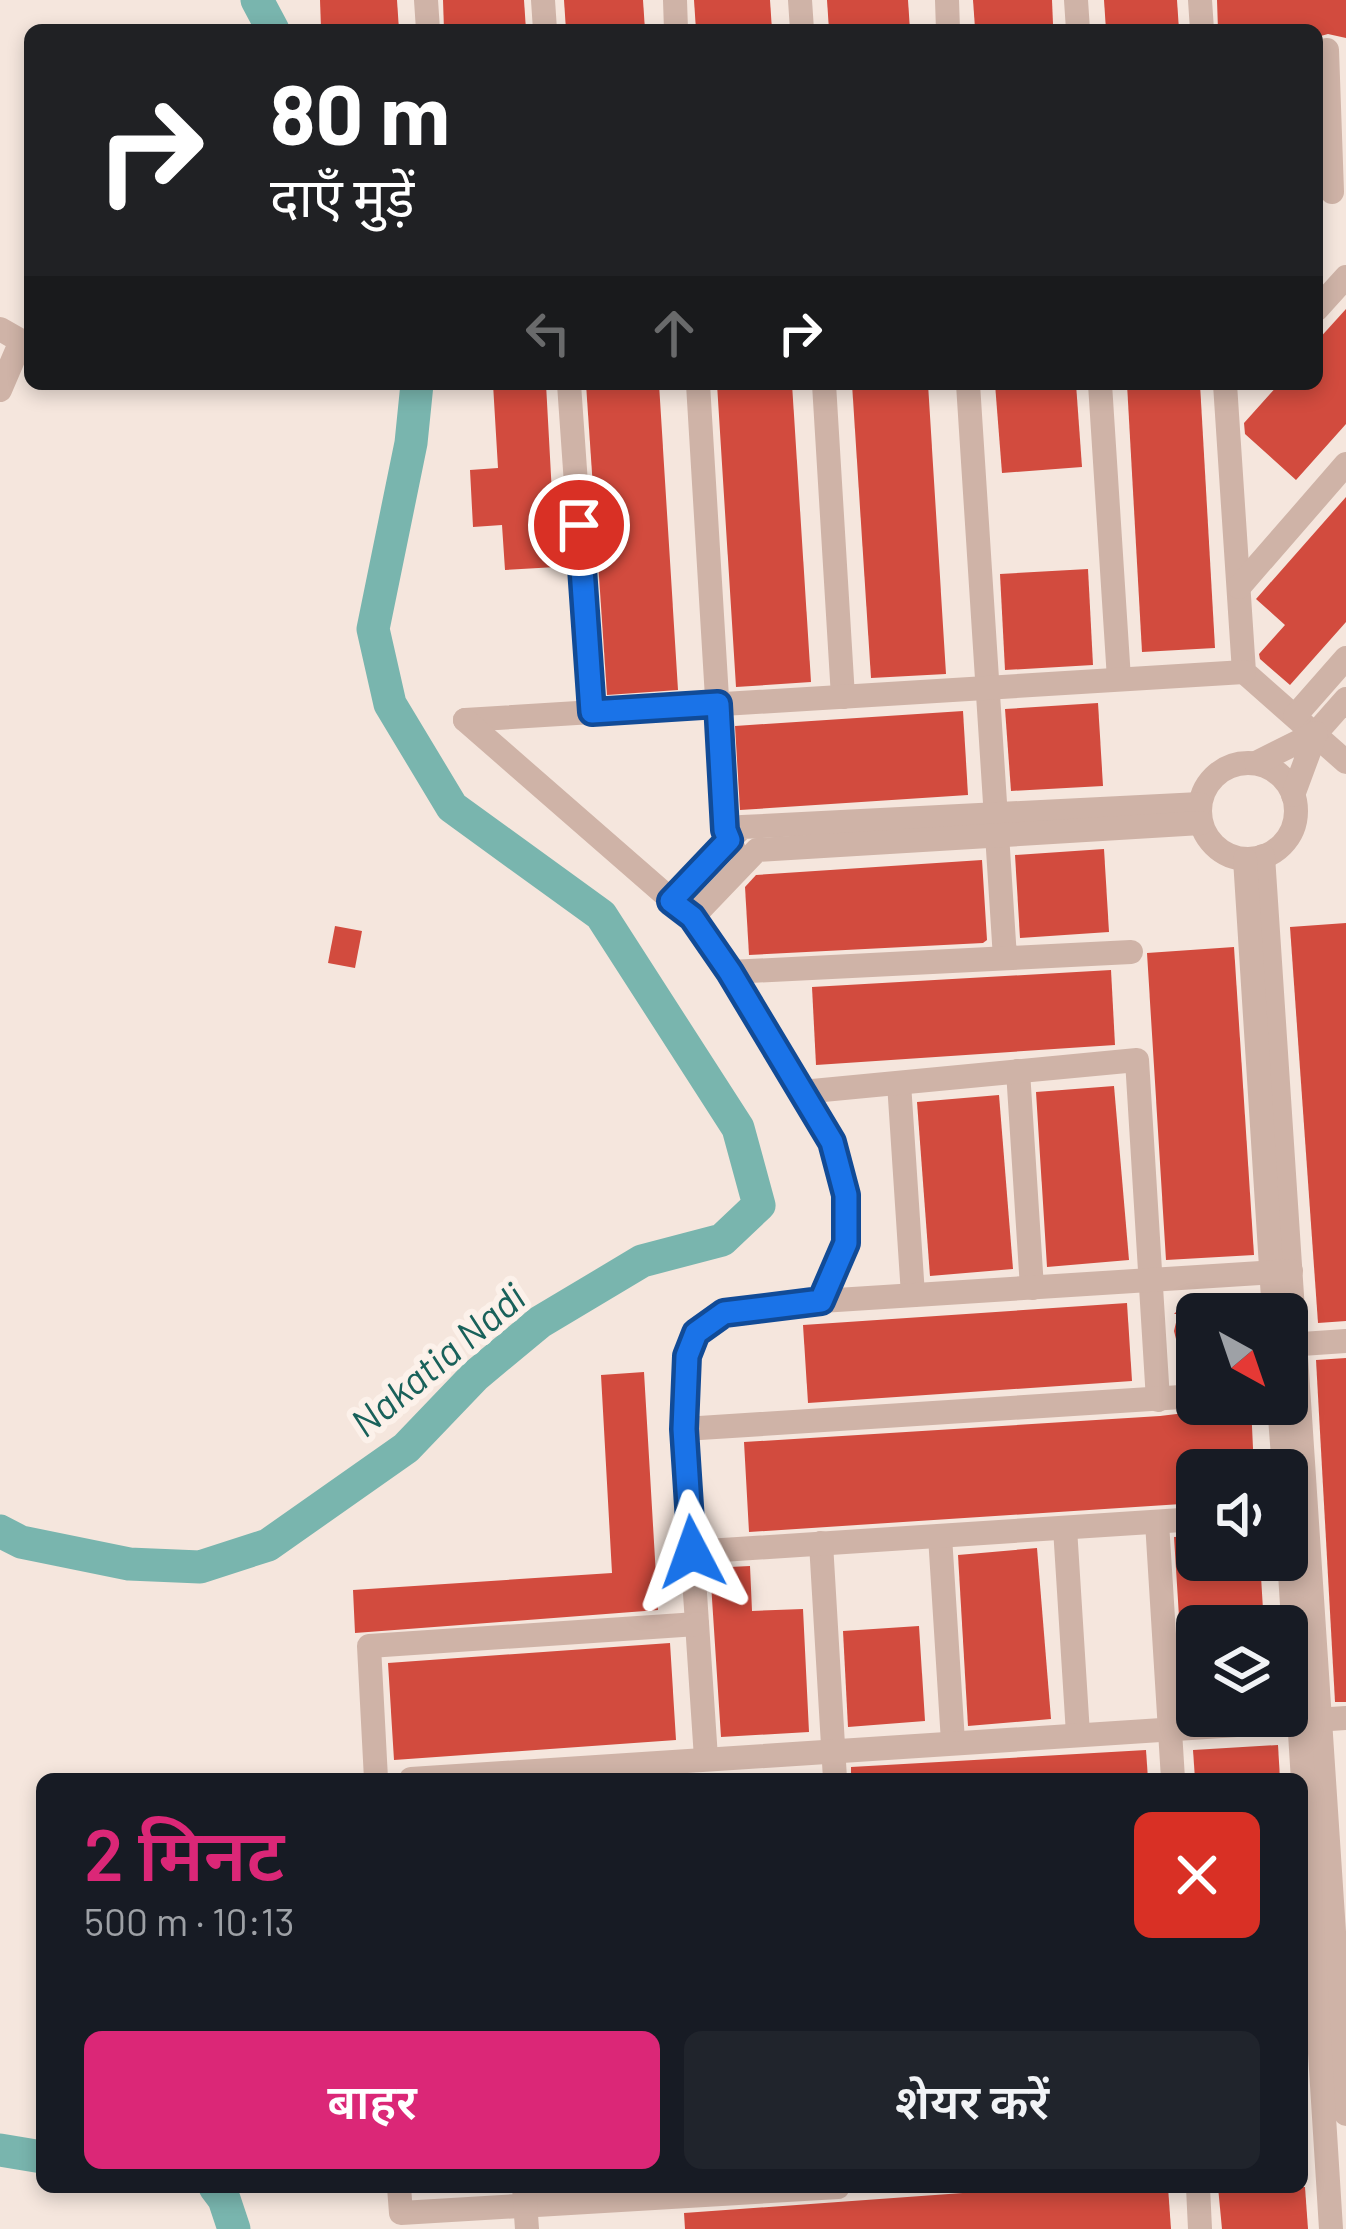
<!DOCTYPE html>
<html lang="hi">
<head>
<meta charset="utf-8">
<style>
	body { margin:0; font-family:Barlow,"Noto Sans Devanagari",sans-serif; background:#20242c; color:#f1f3f6; height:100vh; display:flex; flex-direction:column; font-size:45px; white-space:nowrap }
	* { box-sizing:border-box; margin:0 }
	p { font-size:39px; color:#9ea1a6 }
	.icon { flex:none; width:66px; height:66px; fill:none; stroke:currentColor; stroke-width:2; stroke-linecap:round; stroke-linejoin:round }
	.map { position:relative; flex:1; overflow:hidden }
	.side { position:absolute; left:36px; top:1773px; width:1272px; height:420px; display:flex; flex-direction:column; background:#171b24; border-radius:18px; box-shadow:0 6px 18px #0003 }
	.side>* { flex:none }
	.top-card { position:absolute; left:24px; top:24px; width:1299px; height:366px; border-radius:18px; box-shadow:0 6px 18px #0003; background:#202124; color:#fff; overflow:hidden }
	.needle { width:78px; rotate:140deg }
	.fabs { position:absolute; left:1176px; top:1293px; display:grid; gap:24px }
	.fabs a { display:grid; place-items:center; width:132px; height:132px; border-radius:18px; background:#171b24; box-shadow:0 6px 18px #0003; font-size:60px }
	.pin { position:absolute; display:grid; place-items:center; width:102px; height:102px; color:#fff; margin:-51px; border:6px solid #fff; border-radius:50%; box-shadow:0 3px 12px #0007 }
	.me { position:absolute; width:132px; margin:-66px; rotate:356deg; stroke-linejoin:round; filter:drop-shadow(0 0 9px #0008) }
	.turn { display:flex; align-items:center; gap:42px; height:252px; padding:0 48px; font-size:54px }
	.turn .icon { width:156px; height:156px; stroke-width:2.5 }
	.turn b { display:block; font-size:84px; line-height:102px }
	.lanes { display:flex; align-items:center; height:114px; padding:0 48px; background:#0003; justify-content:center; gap:60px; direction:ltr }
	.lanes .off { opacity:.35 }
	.round { display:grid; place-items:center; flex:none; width:126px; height:126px; border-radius:18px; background:#20242c }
	.summary { display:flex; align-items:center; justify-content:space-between; height:204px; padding:0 48px }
	h1 { font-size:72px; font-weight:600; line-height:90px; color:#db2777 }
	.button { display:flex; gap:24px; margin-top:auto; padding:24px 48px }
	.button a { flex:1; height:138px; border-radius:18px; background:#db2777; color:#fff; font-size:48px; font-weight:600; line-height:138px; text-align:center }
	.button a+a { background:#20242c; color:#f1f3f6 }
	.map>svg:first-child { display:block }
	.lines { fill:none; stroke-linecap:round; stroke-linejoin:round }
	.river { stroke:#79b5ae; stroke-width:33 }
	.building { fill:#d24b3e }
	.minor { stroke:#cfb3a7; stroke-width:24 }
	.route-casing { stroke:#114b97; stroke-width:30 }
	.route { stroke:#1a73e8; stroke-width:21 }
	.labels { text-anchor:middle; stroke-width:12; stroke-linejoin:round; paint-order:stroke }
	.water-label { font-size:39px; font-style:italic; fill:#19615a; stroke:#fcf1ea }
</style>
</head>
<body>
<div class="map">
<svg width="1346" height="2229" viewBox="0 0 1346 2229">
	<rect width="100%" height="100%" fill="#f5e6dd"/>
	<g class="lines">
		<g class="river">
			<path d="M257,0L273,30"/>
			<path d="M0,1531L21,1542L129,1564L200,1567L268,1545L406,1448L475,1376L540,1322L642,1261L722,1240L759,1205L738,1128L601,915L452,807L390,704L373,629L411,443L417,384"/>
			<path d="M0,2150L42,2157"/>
			<path d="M215,2187L224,2199L234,2229"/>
		</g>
	</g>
	<g class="building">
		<path d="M320,0H397L399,30L321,28Z"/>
		<path d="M443,0H524L526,30H444Z"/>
		<path d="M564,0H643L645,30H566Z"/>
		<path d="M694,0H770L772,30H696Z"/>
		<path d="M827,0H908L910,30H829Z"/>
		<path d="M973,0H1052L1053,24L975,28Z"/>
		<path d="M1104,0H1177L1179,30H1106Z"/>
		<path d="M1217,0H1346V38L1328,34L1317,37V30H1218Z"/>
		<path d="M1346,309V424L1296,480L1245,434L1244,423L1279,384H1317V341Z"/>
		<path d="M493,384H546L556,567L505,570L502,525L473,527L470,470L498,468Z"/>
		<path d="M586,384H659L678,690L607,695Z"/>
		<path d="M717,384H792L811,682L736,687Z"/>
		<path d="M852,384H928L946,674L871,678Z"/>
		<path d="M995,384H1076L1082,467L1002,473Z"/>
		<path d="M1127,384H1200L1215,648L1142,652Z"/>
		<path d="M1346,497V622L1290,685L1260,659L1259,654L1285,625L1256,599Z"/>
		<path d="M1088,569L1093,665L1005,670L1000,574Z"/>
		<path d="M1098,703L1103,786L1011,791L1005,709Z"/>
		<path d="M963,711L968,795L740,810L735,726Z"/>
		<path d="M1104,849L1109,932L1020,938L1015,855Z"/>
		<path d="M982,860L987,940L983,943L749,955L745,887L756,875Z"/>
		<path d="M1346,923V1321L1318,1323L1290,927Z"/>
		<path d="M335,926L362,931L355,968L328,963Z"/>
		<path d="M1234,947L1254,1255L1166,1260L1147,953Z"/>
		<path d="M1111,970L1115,1045L816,1065L812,987Z"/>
		<path d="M1114,1086L1129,1260L1047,1267L1036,1092Z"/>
		<path d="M999,1095L1013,1269L930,1276L917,1102Z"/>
		<path d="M1225,1293L1249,1314H1197V1364L1177,1343L1174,1331L1178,1314H1174L1194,1294Z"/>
		<path d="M1127,1303L1132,1381L808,1403L803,1325Z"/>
		<path d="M1346,1358V1702H1335L1316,1360Z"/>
		<path d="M644,1372L658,1610L355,1633L353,1590L612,1573L601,1375Z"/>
		<path d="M1251,1405L1254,1470H1197V1503L749,1532L744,1442L1160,1416Z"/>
		<path d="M1197,1536V1560H1260L1264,1626H1197V1711L1185,1712L1174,1537Z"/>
		<path d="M1037,1548L1051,1719L968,1726L958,1555Z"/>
		<path d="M750,1566L752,1611L803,1609L809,1732L721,1737L710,1568Z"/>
		<path d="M919,1626L925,1721L848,1727L843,1631Z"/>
		<path d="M670,1643L676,1740L394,1760L388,1663Z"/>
		<path d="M1278,1745L1280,1779H1195L1193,1750Z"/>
		<path d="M1146,1750L1148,1779H851V1767Z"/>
		<path d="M1047,2187H1168L1171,2229H685L684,2213Z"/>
		<path d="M1218,2187H1305L1308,2229H1222Z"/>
	</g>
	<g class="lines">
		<g class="minor">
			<path d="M426,0L428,30"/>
			<path d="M543,0L545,30"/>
			<path d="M675,0L676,30"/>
			<path d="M800,0L802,30"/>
			<path d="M947,0L948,30"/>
			<path d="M1076,0L1078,30"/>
			<path d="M1200,0L1202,30"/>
			<path d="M1327,50L1332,192"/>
			<path d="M1317,309L1346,277"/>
			<path d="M0,329L21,341L0,390"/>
			<path d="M569,384L592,712"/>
			<path d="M698,384L725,830L733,847"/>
			<path d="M824,384L843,697"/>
			<path d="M968,384L1005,958"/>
			<path d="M1100,384L1119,679"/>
			<path d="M1225,384L1244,672L1346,762"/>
			<path d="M1239,587L1346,464"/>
			<path d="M1295,716L1346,658"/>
			<path d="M465,720L1244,672"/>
			<path d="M465,720L692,918L730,972L832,1142L846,1195V1243L821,1301"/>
			<path d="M1316,733L1346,699"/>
			<circle cx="1248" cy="811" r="48"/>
			<path d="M1256,763L1316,733L1293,795"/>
			<path d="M1263,856L1346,2114"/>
			<path d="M1245,859L1274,1314"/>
			<path d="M671,901L742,827L1200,804"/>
			<path d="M692,918L757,850L1201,823"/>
			<path d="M730,972L1131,952"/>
			<path d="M1018,1071L1032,1288"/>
			<path d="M899,1083L913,1295"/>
			<path d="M802,1092L1137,1060L1158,1400"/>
			<path d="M1287,1345L1346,1341"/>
			<path d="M1279,1404L1284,1470"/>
			<path d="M684,1429L1197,1396"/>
			<path d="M1157,1522L1173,1779"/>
			<path d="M1287,1525L1331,2229"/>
			<path d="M1065,1528L1078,1734"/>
			<path d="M940,1536L953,1742"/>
			<path d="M821,1543L835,1779"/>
			<path d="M692,1552L1197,1519"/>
			<path d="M706,1758L684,1429L687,1356L696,1333L724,1313L821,1301L1291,1271"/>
			<path d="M376,1779L369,1646L697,1624"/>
			<path d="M411,1779L1346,1718"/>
			<path d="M399,2187L401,2213L838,2187"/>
			<path d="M524,2187L527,2229"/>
			<path d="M1198,2187L1200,2229"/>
		</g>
	</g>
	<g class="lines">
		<g class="route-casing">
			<path id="route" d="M579,525L592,712L718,704L725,830L729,840L671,901L692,917L730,972L832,1142L846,1195V1243L821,1301L724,1313L696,1333L687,1356L684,1429L692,1552"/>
		</g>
		<use href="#route" class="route"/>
	</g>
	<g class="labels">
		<g class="water-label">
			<text transform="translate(438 1360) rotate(-40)" y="14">Nakatia Nadi</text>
		</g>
	</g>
</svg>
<div class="fabs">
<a><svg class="needle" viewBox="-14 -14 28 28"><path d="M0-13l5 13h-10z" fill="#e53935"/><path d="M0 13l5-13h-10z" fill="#9ea1a6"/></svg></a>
<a><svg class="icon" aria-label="sound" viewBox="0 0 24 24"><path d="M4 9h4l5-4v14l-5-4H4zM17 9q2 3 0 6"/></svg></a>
<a><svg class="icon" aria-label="layers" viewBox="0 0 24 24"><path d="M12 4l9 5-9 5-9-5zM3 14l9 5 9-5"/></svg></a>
</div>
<div class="pin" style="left:579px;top:525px;background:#d93025"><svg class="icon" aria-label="arrive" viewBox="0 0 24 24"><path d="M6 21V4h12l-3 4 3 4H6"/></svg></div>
<svg class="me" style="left:692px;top:1552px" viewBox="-20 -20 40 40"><path d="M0-17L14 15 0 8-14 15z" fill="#1a73e8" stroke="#fff" stroke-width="4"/></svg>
<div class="top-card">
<div class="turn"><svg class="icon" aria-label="right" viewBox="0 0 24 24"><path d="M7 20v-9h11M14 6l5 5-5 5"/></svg><div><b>80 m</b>दाएँ मुड़ें</div></div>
<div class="lanes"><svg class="icon off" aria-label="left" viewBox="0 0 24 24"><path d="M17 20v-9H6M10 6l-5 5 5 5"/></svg><svg class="icon off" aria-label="ahead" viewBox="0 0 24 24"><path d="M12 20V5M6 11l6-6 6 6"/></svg><svg class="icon" aria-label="right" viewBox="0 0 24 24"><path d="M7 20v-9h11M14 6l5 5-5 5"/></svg></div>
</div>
<section class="side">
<div class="summary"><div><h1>2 मिनट</h1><p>500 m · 10:13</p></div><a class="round" style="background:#d93025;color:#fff"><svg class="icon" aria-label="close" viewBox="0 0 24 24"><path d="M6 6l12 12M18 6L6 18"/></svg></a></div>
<div class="button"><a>बाहर</a><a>शेयर करें</a></div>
</section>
</div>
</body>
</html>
